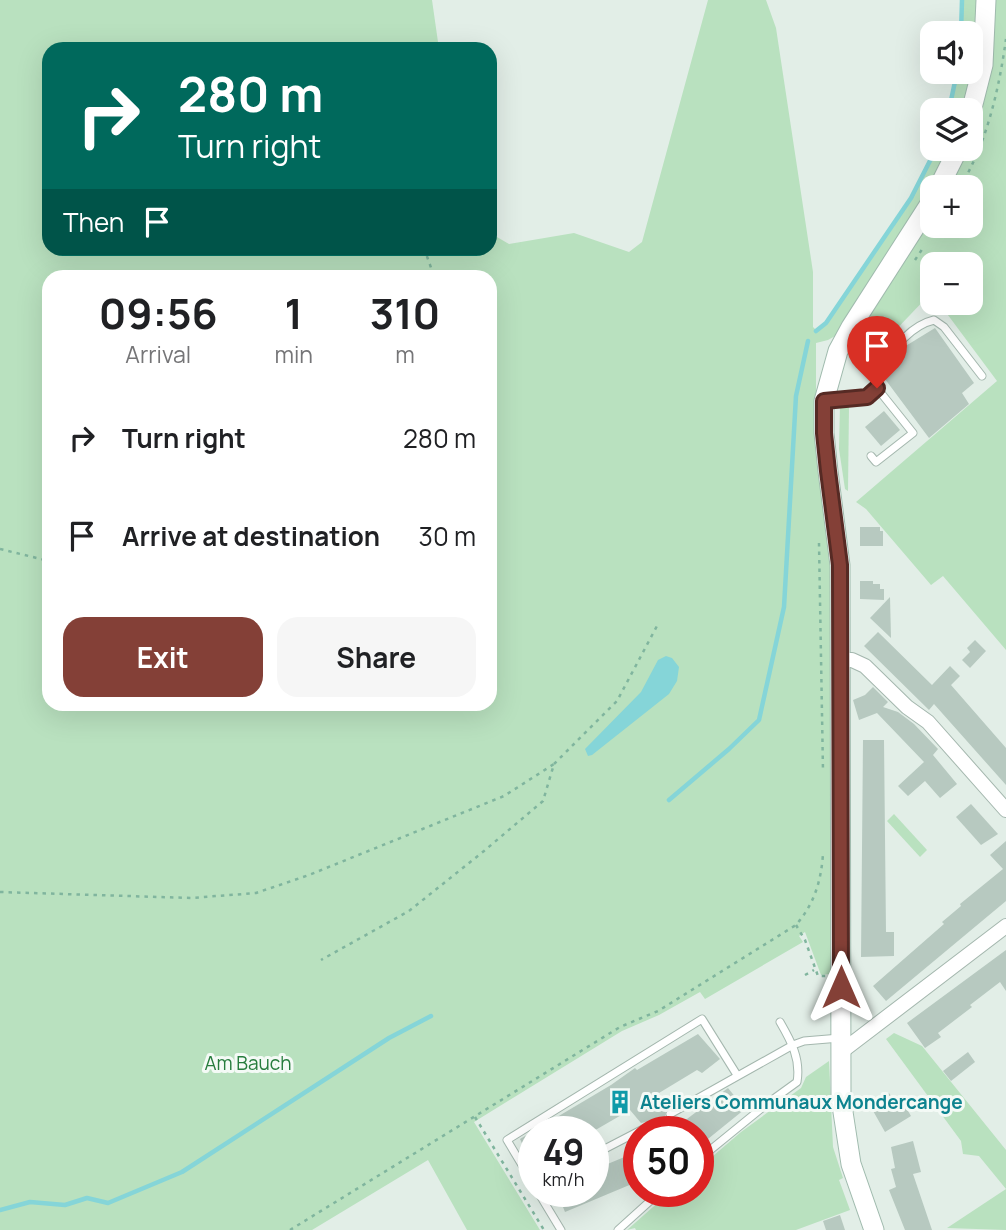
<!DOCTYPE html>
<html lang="en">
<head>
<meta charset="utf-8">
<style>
	body { margin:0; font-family:Manrope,sans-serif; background:#f6f6f6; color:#202124; height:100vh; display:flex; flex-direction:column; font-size:26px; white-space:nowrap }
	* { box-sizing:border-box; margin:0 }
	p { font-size:23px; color:#757577 }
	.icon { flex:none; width:38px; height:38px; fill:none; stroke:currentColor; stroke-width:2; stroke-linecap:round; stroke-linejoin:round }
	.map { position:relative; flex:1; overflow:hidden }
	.drawer { position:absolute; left:42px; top:270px; width:455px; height:441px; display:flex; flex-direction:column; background:#fff; border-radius:21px; box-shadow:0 7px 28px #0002 }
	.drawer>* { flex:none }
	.hud { position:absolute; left:42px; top:42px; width:455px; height:214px; border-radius:21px; box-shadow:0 7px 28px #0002; background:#00695c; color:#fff; overflow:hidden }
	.tools { position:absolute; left:920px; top:21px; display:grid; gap:14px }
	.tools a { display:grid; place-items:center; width:63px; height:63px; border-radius:14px; background:#fff; box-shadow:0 7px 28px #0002; font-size:35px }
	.speed { position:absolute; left:518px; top:1116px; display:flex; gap:14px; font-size:35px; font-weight:700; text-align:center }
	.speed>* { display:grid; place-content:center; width:91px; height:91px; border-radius:50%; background:#fff; box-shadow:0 7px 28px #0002; line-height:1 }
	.speed small { font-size:18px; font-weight:400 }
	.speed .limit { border:10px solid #d22; background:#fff; color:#111 }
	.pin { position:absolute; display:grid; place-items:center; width:60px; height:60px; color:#fff; margin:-72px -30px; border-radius:50% 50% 50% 0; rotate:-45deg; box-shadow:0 0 7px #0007 }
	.pin .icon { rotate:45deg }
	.me { position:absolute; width:77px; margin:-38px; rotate:0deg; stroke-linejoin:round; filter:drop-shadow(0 0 5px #0008) }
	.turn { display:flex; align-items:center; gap:24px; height:147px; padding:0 21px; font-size:32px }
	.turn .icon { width:91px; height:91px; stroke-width:2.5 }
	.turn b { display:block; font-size:49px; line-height:60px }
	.then { display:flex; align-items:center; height:66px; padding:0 21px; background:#0003; gap:14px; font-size:26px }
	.eta { display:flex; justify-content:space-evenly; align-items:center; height:119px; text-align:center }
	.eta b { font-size:42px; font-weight:700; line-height:49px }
	.button { display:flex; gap:14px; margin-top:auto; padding:14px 21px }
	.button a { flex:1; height:80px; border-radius:21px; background:#844037; color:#fff; font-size:28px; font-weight:700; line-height:80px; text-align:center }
	.button a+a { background:#f6f6f6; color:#202124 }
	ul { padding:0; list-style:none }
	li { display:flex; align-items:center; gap:21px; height:98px; padding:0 21px }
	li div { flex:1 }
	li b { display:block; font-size:26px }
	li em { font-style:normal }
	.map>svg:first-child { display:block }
	.green { fill:#b9e1bf; fill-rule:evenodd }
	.water { fill:#85d5d8 }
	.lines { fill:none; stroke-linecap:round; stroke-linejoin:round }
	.stream { stroke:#85d5d8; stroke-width:4.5 }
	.building { fill:#b7c9c0 }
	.service-casing { stroke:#a4b7ae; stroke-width:9 }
	.minor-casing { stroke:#a4b7ae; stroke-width:16 }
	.secondary-casing { stroke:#a0bbae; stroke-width:21 }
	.path { stroke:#80b59e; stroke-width:2.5; stroke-dasharray:3.5 5; stroke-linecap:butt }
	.service { stroke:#fff; stroke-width:7 }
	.minor { stroke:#fff; stroke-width:14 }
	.secondary { stroke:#fff; stroke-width:19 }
	.route-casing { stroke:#562a24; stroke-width:18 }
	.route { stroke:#844037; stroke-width:12 }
	.labels { text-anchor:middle; stroke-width:6; stroke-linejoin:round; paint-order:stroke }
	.park-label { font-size:19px; fill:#267c3d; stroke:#f4faf6 }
	.culture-label { font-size:19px; font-weight:bold; fill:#0d838f; stroke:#f4faf6; text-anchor:start }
</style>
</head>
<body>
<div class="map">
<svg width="1006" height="1230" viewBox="0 0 1006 1230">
	<rect width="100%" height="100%" fill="#e2eee7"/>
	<g class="green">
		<path d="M0,0H432L439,49H49V248H490V233L509,244L574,233L629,252L642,242L708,0H766L776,28L813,272V327L817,331L826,323L911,198L936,149H971V110H949L957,72H971V33H961L962,0H1006V650L943,576L931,585L866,509L856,502L997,381L939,303H971V264H933V294L931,293L867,360L855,356L865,337L851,327L828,340L816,343V434L833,565V968L830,974L821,975L805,932L799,936L803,942L705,999L700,992L659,1015L622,1031L474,1122L540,1230H467L428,1160L312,1230H0ZM933,187H971V226H933ZM49,276H490V704H49Z"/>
		<path d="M840,405H849L848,491L845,489L839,449Z"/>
		<path d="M894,814L927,850L920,857L887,821Z"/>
		<path d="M894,1033L922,1046L1006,1150V1230L947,1228L1006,1189L979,1156L963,1154L961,1141L886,1039Z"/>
		<path d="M829,1061L833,1147L843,1178L839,1180L850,1210L796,1230H636L635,1228L627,1230L670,1192H698V1186L701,1189L709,1179L699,1168L741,1132L801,1088L806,1077Z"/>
	</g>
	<path class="water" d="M666,656L672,658L679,667L677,681L669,694L592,755L588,756L585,749L641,692L658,660Z"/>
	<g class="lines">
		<g class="stream">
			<path d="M961,33L962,0"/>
			<path d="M949,110L957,72"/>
			<path d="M816,331L826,323L911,198L936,149"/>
			<path d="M669,800L729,749L759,720L784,607L796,396L808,341"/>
			<path d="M0,1210L30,1202L65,1205L87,1198L108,1203L182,1172L389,1038L431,1016"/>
		</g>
	</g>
	<g class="building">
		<path d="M935,328L974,383L962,393L969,404L929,438L882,375L904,347Z"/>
		<path d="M884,411L900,430L881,446L865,427Z"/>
		<path d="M860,527H880V531H883V546H860Z"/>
		<path d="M860,581H873V584H880V589H884V600L860,599Z"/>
		<path d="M890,597L891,638L870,618Z"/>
		<path d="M878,632L932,685L950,666L960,676L951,685L1006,748V785L934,704L929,710L864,646Z"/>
		<path d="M975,640L986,651L970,668L962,660L970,652L967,648Z"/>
		<path d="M873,687L888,702L883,707L898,712L914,724L938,749L933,755L957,784L940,798L925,781L908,796L898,786L924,762L877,713L859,720L853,700L865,695Z"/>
		<path d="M863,740H884L886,932H894V956L861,957Z"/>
		<path d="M971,804L998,834L981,845L956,817Z"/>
		<path d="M1006,841V901L886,1001L873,986L944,924L942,922L961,906L960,904L1003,869L990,855Z"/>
		<path d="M1006,950V991L1000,982L970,1005L972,1007L938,1033L941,1037L925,1048L907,1023Z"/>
		<path d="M698,1034L720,1059L702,1073L697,1070L654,1096L666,1110L665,1118L669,1120L674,1119L679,1125L728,1088L745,1109L698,1147V1132H649L650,1125L646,1122L641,1123L630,1110L592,1132H534V1169L520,1139L611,1085L635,1068L637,1070Z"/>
		<path d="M968,1052L975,1062L951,1081L943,1071Z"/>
		<path d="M889,1093L896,1103L901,1099L911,1116L885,1132L872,1109L882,1103L879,1099Z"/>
		<path d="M913,1141L921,1172L913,1174L932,1230H905L889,1190L896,1187L891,1169L895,1168L891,1147Z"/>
		<path d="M639,1151V1181L565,1212L557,1192H593V1170Z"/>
		<path d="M840,1215L845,1230H826L823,1221Z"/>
	</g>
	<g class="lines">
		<g class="service-casing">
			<g id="service">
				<path d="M877,388L875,374C891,353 908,326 934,320L944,327L982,376"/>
				<path d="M825,401L867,397L877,388L913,433L876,462L871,456"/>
				<path d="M670,1114L793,1045L804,1041L840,1038"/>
				<path d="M593,1155L645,1128"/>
				<path d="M698,1160L768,1103L797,1082C801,1059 791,1041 780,1022"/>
				<path d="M534,1185L507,1140L702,1019L737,1075"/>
				<path d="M538,1192L561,1230"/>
				<path d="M618,1230L660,1192"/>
			</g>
		</g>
		<g class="minor-casing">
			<g id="minor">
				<path d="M841,660H852L865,666L907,707L928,722L1006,810"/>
				<path d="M841,1052L1006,926"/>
			</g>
		</g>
		<g class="secondary-casing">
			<g id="secondary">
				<path d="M971,112L983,65L986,0"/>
				<path d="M939,187L958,149"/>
				<path d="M874,1230L851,1164L841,1099L840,565L828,471L824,433V401L838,351L851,327L933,199"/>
			</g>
		</g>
		<g class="path">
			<path d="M960,187C987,143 999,89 1006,39"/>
			<path d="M424,248L434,276"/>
			<path d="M915,260L923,248"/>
			<path d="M819,543L823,771"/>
			<path d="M0,549L49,561"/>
			<path d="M554,764L617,701L658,624"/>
			<path d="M0,892L191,898L256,893L309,875L504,796L554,764L543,801L484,851L409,911L321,960"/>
			<path d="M796,925L805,940L818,976H826"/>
			<path d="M805,975L814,970"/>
			<path d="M475,1117L544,1230"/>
			<path d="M290,1230L620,1027L658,1011L796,925C814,904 821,882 823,854"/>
		</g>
		<use href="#service" class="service"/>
		<use href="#minor" class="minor"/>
		<use href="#secondary" class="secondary"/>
	</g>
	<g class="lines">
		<g class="route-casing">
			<path id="route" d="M841,987L840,565L828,471L824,433V401L867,397L877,388"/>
		</g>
		<use href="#route" class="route"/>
	</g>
	<defs>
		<g id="building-bare" transform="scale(1.89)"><path d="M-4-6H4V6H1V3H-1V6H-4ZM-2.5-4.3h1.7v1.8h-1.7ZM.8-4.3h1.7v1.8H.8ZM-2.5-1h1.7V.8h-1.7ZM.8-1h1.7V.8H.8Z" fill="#0f9aa8" stroke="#f4faf6" stroke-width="2.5" paint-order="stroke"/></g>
	</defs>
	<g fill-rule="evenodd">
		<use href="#building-bare" x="620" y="1102"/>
	</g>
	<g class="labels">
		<g class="park-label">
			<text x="248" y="1070">Am Bauch</text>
		</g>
		<g class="culture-label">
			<text x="640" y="1109">Ateliers Communaux Mondercange</text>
		</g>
	</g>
</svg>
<div class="tools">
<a><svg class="icon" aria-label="sound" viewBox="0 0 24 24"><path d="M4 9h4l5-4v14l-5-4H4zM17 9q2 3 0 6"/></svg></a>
<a><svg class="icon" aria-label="layers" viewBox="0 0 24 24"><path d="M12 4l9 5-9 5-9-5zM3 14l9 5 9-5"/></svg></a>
<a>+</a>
<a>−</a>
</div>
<div class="speed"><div>49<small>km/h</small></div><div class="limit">50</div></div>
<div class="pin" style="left:877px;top:388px;background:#d93025"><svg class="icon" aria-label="arrive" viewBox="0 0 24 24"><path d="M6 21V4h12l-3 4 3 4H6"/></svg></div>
<svg class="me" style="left:841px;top:987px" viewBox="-20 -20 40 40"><path d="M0-17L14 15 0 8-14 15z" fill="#844037" stroke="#fff" stroke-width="4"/></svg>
<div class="hud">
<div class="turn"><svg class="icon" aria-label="right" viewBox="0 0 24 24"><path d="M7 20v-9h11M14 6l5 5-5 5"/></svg><div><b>280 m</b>Turn right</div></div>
<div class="then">Then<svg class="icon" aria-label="arrive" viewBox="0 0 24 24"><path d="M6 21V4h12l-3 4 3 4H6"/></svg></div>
</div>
<section class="drawer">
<div class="eta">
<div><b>09:56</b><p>Arrival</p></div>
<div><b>1</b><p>min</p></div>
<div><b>310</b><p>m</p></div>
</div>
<ul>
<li><svg class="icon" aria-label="right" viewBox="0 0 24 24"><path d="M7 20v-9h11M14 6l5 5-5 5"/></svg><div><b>Turn right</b></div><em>280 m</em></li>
<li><svg class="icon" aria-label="arrive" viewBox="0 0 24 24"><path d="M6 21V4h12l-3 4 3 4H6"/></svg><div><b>Arrive at destination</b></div><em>30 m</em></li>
</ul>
<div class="button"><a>Exit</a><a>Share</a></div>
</section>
</div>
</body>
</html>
